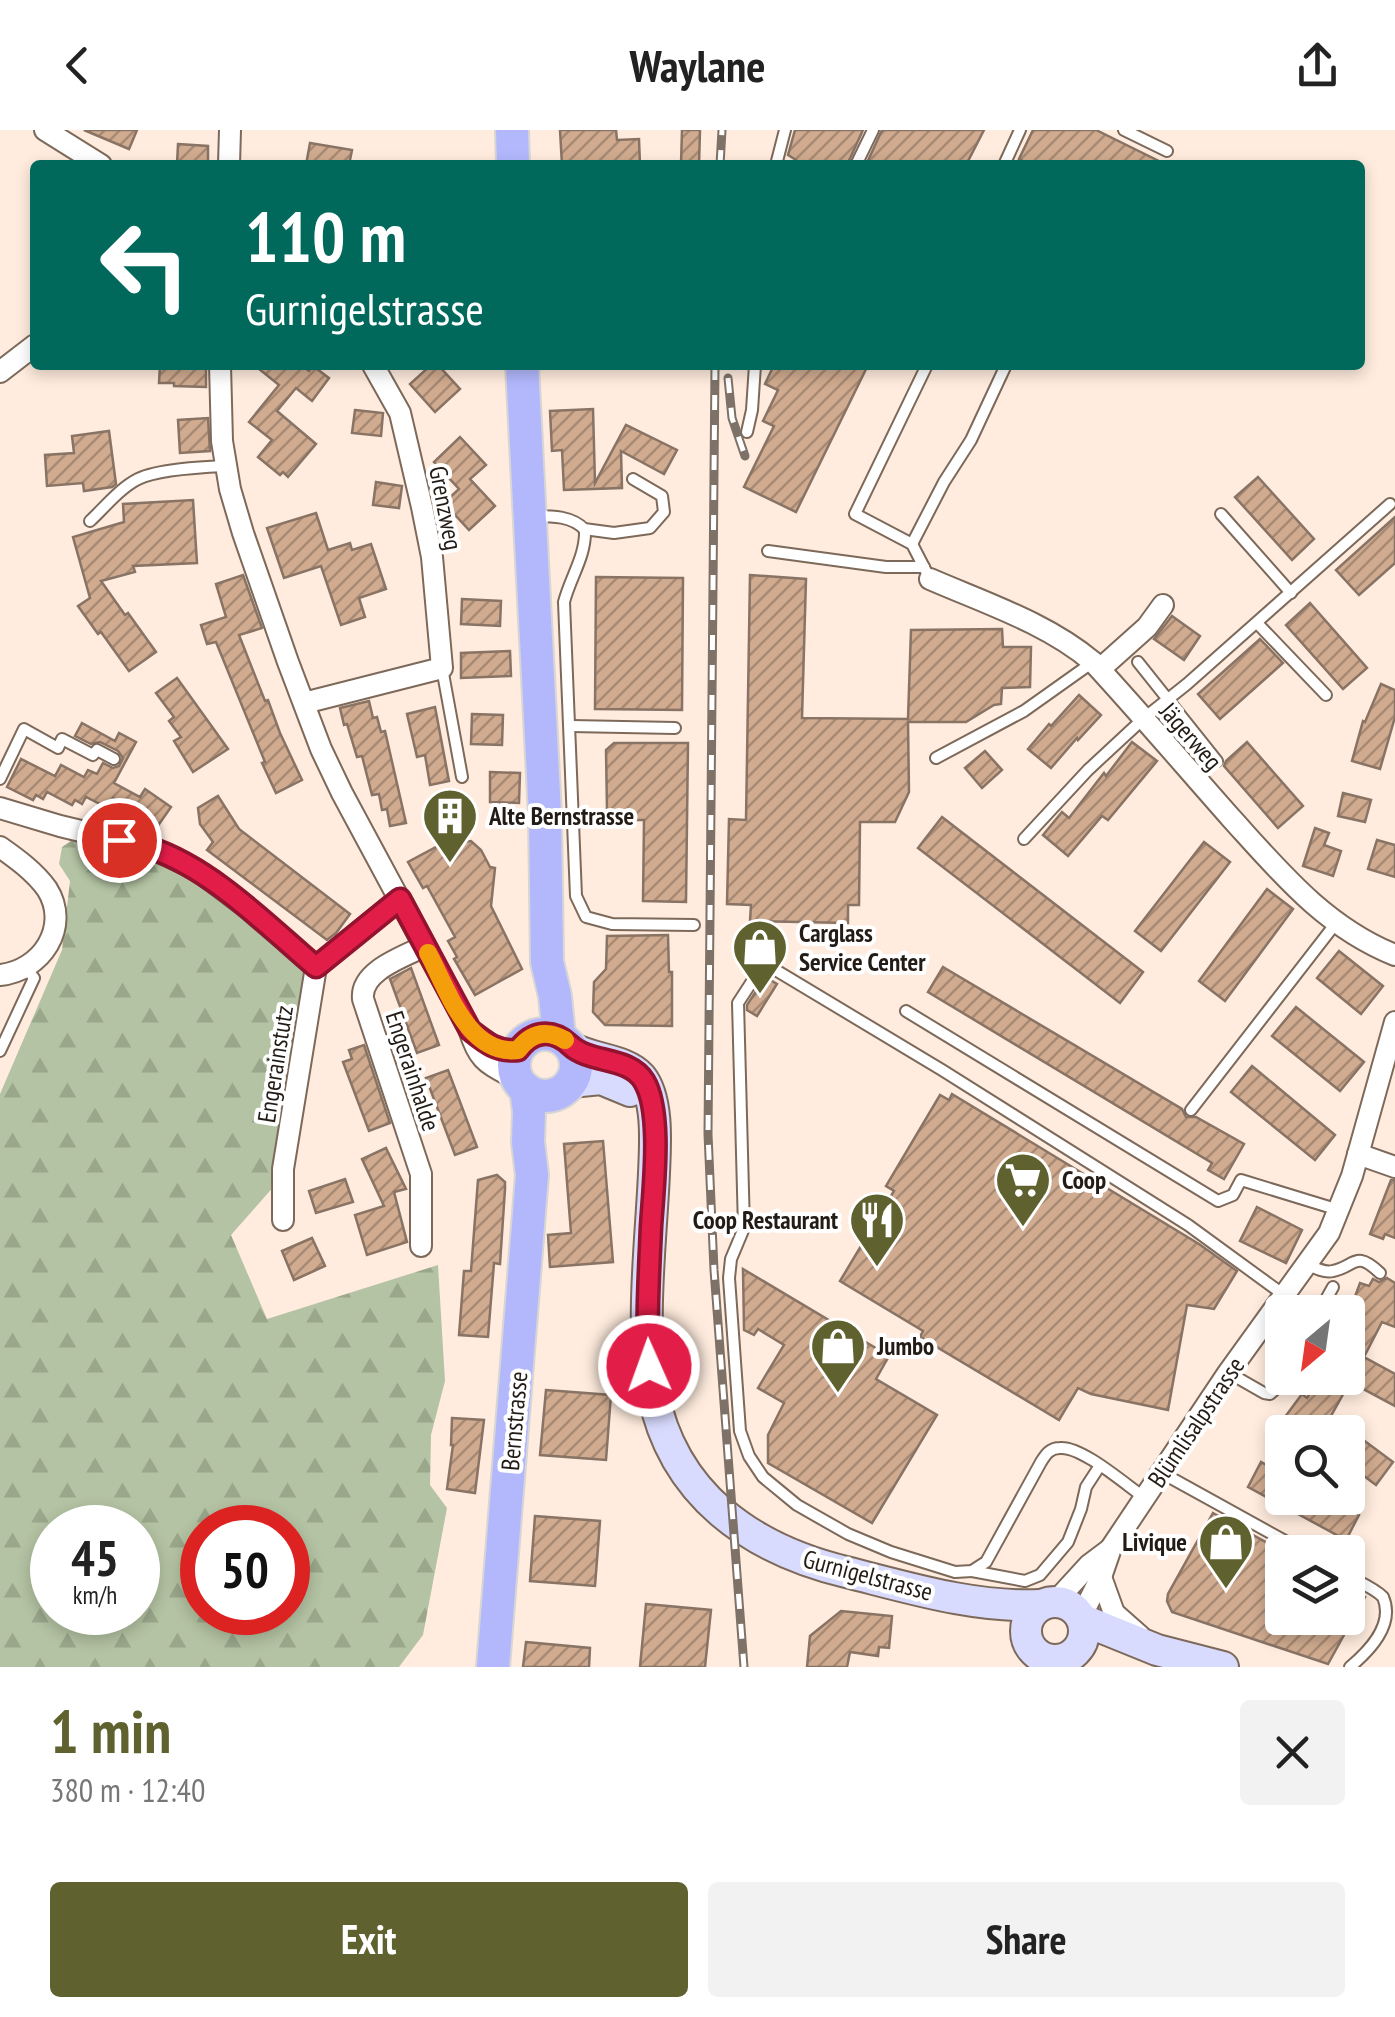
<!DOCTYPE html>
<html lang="en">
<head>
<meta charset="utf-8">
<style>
	body { margin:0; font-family:"PT Sans Narrow",sans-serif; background:#f2f2f2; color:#222; height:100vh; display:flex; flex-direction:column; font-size:38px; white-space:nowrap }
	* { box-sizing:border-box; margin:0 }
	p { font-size:32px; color:#767676 }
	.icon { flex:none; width:55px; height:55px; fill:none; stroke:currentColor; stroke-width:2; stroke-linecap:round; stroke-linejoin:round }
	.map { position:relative; height:1537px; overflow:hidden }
	.drawer { display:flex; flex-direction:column; background:#fff; flex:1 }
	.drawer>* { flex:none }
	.guide { position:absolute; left:30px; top:30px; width:1335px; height:210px; border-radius:10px; box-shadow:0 5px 15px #0003; background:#00695c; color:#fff; overflow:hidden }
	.needle { width:65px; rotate:209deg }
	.controls { position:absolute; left:1265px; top:1165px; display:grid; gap:20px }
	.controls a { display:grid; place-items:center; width:100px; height:100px; border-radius:10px; background:#fff; box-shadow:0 5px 15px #0003; font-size:50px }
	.speed { position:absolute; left:30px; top:1375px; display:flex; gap:20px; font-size:50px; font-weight:700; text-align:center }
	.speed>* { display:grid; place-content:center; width:130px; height:130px; border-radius:50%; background:#fff; box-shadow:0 5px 15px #0003; line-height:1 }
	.speed small { font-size:25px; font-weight:400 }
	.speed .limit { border:15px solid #d22; background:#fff; color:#111 }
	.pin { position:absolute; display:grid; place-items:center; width:85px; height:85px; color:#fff; margin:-42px; border:5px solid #fff; border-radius:50%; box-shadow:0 2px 10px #0007 }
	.me { position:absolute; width:110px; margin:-55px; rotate:358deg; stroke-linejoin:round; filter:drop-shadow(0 0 8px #0008) }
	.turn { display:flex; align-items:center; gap:35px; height:210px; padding:0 50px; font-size:45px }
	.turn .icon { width:130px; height:130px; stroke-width:2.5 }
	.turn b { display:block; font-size:70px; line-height:85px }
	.round { display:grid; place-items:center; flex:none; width:105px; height:105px; border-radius:10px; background:#f2f2f2 }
	.headline { display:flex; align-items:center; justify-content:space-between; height:170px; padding:0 50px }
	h1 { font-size:60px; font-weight:700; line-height:75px; color:#5f612e }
	.action { display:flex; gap:20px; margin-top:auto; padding:20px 50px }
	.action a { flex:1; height:115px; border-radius:10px; background:#5f612e; color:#fff; font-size:40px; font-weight:700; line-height:115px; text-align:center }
	.action a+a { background:#f2f2f2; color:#222 }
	header { display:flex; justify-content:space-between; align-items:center; height:130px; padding:0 50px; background:#fff; font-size:45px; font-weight:700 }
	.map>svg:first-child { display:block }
	.forest { fill:url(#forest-firs); fill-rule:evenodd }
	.building { fill:url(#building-hatch); stroke:#887364; stroke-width:2.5 }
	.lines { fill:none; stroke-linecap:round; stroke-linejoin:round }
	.lane-casing { stroke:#7d695a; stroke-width:14 }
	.street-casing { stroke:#7d695a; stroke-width:24 }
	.secondary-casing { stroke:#7d695a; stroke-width:34 }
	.primary-casing { stroke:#d7d6d5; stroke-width:36 }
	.lane { stroke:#fff; stroke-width:10 }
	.street { stroke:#fff; stroke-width:20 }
	.secondary { stroke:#d9dbfe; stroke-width:30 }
	.primary { stroke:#b3b8fd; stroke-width:32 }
	.rail-casing { stroke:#7e7268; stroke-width:9 }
	.rail { stroke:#fff; stroke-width:5; stroke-dasharray:15; stroke-linecap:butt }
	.route-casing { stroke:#92132f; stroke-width:25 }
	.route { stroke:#e11d48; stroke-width:18 }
	.slow { stroke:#f59e0b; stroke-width:18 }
	.labels { text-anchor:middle; stroke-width:8; stroke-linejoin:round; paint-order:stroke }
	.street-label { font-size:25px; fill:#231b15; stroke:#fff }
	.poi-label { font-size:25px; font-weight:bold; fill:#231b15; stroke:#fff; text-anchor:start }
</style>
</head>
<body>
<header><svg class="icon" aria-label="back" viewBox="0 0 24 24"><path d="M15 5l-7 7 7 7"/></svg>Waylane<svg class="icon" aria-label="share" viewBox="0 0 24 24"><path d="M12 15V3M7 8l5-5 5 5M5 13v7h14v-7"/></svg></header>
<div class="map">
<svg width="1395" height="1537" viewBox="0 0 1395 1537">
	<defs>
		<pattern id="forest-firs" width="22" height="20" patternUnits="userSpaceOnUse" patternTransform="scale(2.5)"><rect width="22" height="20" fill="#b4c3a3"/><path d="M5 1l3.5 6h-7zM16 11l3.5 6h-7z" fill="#9aa78b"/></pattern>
		<pattern id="building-hatch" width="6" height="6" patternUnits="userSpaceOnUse" patternTransform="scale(2.5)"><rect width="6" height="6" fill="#d0ab8f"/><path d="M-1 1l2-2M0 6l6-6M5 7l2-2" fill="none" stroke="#a88a74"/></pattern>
	</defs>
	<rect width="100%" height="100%" fill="#ffecde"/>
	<path class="forest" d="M77,707L150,723L194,745L310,840L276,1054L231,1105L267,1189L438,1135L445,1251L431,1305L430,1355L447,1378L423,1505L399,1537H0V964L62,820L70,751L59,734L62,717ZM52,1398H138V1482H52ZM202,1398H288V1482H202Z"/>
	<g class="building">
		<path d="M84,0H137L129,19Z"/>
		<path d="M560,0H616L617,10L639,9L640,35H562Z"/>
		<path d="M682,0H700L699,35H681Z"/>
		<path d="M795,0H863L847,35H794L796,30L788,25Z"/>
		<path d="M882,0H984L966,35H866Z"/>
		<path d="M1033,0H1096L1167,35H1031L1019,29Z"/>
		<path d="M310,13L352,20L349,35H306Z"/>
		<path d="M178,14L208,16V35H177Z"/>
		<path d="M160,235H206V257L174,256V253H159Z"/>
		<path d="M254,235H301L309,241L313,236L329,248L312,271L296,258L277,281L316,314L288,347L283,342L280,345L258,327L272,310L249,292L279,255Z"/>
		<path d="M431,235H438L460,259L435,282L410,254Z"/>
		<path d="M774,235H868L796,382L744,357L774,296L763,291L778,260L765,254Z"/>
		<path d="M593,279L595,353L626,295L677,320L664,344L621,321L622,358L564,360L562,320L552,321L550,281Z"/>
		<path d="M355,280L383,283L381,306L352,303Z"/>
		<path d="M208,288L210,321L180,323L178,290Z"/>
		<path d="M109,301L116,354L112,357L84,361L83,353L47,356L45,325L74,323L72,306Z"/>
		<path d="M460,307L486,335L470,349L495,376L469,400L444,373L459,359L434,332Z"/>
		<path d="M1258,347L1314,409L1292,430L1235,367Z"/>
		<path d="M376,352L402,356L399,378L373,375Z"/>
		<path d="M193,370L197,433L133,436L135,442L101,451L125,485L128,483L156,522L129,541L101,502L98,504L78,476L90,468L73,407L124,392L123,374Z"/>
		<path d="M316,383L328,420L350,413L352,420L371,414L386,459L359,468L365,487L341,495L321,436L284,448L267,398Z"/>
		<path d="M1395,387V433L1359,465L1336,440Z"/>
		<path d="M243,445L262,498L239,505L265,571L268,570L280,603L302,650L276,663L262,633L265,632L216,512L207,514L201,495L226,487L216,454Z"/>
		<path d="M750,445L806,449L802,588L908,589L911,500L1002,499L1003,517H1031L1030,557L1002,558L1001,574L994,575L966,592H908L909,662L895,692H860L859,775H848V793L750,791L751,775L727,774L729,689L746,690Z"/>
		<path d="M596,447L683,448L682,580L595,579Z"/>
		<path d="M462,469L501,471L500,496L461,494Z"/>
		<path d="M1310,473L1367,538L1343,559L1286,495Z"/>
		<path d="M1172,486L1200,506L1184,530L1154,509Z"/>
		<path d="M1260,509L1283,533L1220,589L1198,564Z"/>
		<path d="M510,521L511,546L461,548V523Z"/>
		<path d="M177,548L228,619L193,642L174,611L181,607L169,591L174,587L156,563Z"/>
		<path d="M1381,554L1395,560V587L1380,639L1352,631L1363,591L1365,592Z"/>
		<path d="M1079,565L1101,585L1078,610L1077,608L1051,638L1028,619L1049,594L1051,596Z"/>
		<path d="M369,571L373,588L377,587L381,602L385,601L406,693L390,696L387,679L382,680L379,664L372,665L362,626L357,627L347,594L344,595L340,578Z"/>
		<path d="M435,577L449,651L430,655L425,625L417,627L407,584Z"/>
		<path d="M472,584L503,585L502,615L471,614Z"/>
		<path d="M82,593L115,611L119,603L136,612L114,653L140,667L145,659L171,677L157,697L113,668L108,678L86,667L82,674L75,670L72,675L47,662L43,669L36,665L33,670L7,657L21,629L55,646L61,635L84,647L88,640L97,644L103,633L113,638L119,636L123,628L118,621L100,612L91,614L75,606Z"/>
		<path d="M1132,612L1157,631L1108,690L1102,686L1068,726L1043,705L1062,682L1069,688L1104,643L1106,646Z"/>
		<path d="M1247,612L1303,676L1278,698L1224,636L1226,631Z"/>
		<path d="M614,613H688L686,772L643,771L644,690H616L607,681L606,620Z"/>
		<path d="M985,621L1002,640L982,658L965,638Z"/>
		<path d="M490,642L520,643L519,673L490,672Z"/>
		<path d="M1343,663L1371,670L1365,692L1338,686Z"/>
		<path d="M218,666L239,699L350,784L336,803L327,810L207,720L213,712L200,694L198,678Z"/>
		<path d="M942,687L1143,842L1120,873L918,718Z"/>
		<path d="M455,696L463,704L465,712L471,711L481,720L490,737L495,738L491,776L522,839L475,865L454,829L457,827L448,811L455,807L427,756L423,758L408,732L447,711L443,705Z"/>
		<path d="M1315,698L1329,703L1324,715L1341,721L1333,746L1303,736Z"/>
		<path d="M1377,710L1395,715V747L1368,739Z"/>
		<path d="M1204,712L1230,732L1161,821L1135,801Z"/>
		<path d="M1267,759L1293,779L1225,871L1199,851Z"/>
		<path d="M668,805L669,842H672V896L605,895L593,882L594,852L606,839L607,806Z"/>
		<path d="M1339,821L1383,856L1361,884L1317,848Z"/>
		<path d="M943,837L1182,979L1186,987H1196L1244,1014L1224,1049L1208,1040L1212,1033L928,862Z"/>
		<path d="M411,838L439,915L417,923L390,849Z"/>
		<path d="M765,847L777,854L757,886L747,880V875Z"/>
		<path d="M1296,877L1364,932L1340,961L1272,906Z"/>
		<path d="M364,915L390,993L369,1001L343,932L352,929L349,920Z"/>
		<path d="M1252,936L1335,1005L1315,1030L1231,962Z"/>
		<path d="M448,940L477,1017L455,1025L426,948Z"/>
		<path d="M952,964L1199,1114L1237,1141L1214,1179L1187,1175L1168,1280L1091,1264L1078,1258L1059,1290L920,1207L923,1201L840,1151L894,1061L886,1056L940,965L949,970Z"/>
		<path d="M603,1011L613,1132L550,1137L548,1105L571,1103L564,1014Z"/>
		<path d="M386,1018L406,1059L394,1062L407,1112L367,1125L355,1085L384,1076L362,1029Z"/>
		<path d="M497,1045L505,1052V1059L500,1134L494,1133L488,1207L459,1205L464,1141H471L478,1050Z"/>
		<path d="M345,1049L353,1072L316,1083L309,1061Z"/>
		<path d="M1391,1050H1395V1108L1385,1104L1383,1109L1370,1104Z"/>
		<path d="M1257,1077L1302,1100L1286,1133L1240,1111Z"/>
		<path d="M312,1108L325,1136L294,1150L282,1121Z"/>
		<path d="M743,1139L889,1226L876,1249L937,1285L872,1393L768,1333V1305L784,1273L758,1258L784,1215L758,1199L754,1205L744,1200Z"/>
		<path d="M1387,1148L1395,1153V1197L1382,1192L1364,1227L1395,1244V1276L1350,1252L1331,1286L1393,1332L1376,1355L1348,1334V1302H1289L1294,1293L1285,1287L1302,1264L1307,1268L1319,1248H1348V1196L1355,1182L1350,1180L1360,1153L1369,1156L1373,1149L1379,1152Z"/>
		<path d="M546,1260L611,1265L606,1330L540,1325Z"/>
		<path d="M452,1288L484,1290L475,1363L447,1359L453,1315H451Z"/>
		<path d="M1282,1314V1368H1326L1359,1385L1346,1410L1248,1357L1261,1332L1270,1337Z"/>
		<path d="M1213,1383L1282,1421V1488H1348V1457L1365,1467L1328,1534L1172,1482L1167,1471L1168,1464Z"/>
		<path d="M535,1386L600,1391L595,1456L530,1451Z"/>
		<path d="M646,1474L711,1480L705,1537H640Z"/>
		<path d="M841,1481L892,1486L889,1518L879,1517L878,1526L850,1522L847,1537H807L810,1506Z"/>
		<path d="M526,1512L590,1518L589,1537H523Z"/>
	</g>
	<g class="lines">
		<g class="lane-casing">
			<g id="lane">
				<path d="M1124,0L1167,21"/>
				<path d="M776,35L785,0"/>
				<path d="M856,35L873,0"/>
				<path d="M1004,35L1020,0"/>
				<path d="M927,235L855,384L912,414L930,449"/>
				<path d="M747,302L752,280L755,235"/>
				<path d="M1221,384L1291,463"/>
				<path d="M535,386C552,386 573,386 585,400C586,426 570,448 564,472L576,766L586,787L612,794L694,795"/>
				<path d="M90,391C105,377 120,358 138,349C158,339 203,337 225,336"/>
				<path d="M584,399L614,403L650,398L664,382L662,366L633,349"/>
				<path d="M912,414L944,352L971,310L1006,235"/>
				<path d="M768,421L886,437H924"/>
				<path d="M1257,493L1326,565"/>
				<path d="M1138,532L1217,631"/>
				<path d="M442,538L462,647"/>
				<path d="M571,596L675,598"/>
				<path d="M936,628L1024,581L1093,532"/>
				<path d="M0,649L24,599L58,618L62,609L93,625L97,620L114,629"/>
				<path d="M1024,709L1088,640L1143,589L1187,554L1390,374"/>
				<path d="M906,881L1218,1071L1233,1065L1241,1050L1339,1080"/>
				<path d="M0,921L34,848L26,838"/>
				<path d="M1191,980L1336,793"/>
				<path d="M1307,1134C1315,1138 1324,1143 1333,1141C1355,1137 1355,1119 1380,1143"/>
				<path d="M1319,1182L1333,1157"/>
				<path d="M1229,1243L1264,1263L1270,1264L1278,1257L1283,1248"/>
				<path d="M1162,1343L1305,1422"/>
				<path d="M1145,1368C1126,1355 1082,1316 1060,1318C1050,1318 1046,1324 1041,1332L986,1432L972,1441L955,1442L891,1422L848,1404L797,1375L763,1347L749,1326L740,1301L729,1148L731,1129L744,1098L738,873L764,833L942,940L1188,1095L1284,1165"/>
				<path d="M972,1441L1025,1451L1040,1445L1068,1412L1081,1379L1086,1357L1099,1337"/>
				<path d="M1348,1446C1359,1452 1374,1458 1383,1467C1395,1495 1369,1521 1350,1537"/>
			</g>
		</g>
		<g class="street-casing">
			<g id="street">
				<path d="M45,0L101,35"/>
				<path d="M229,35L230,0"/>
				<path d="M220,235L222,311L230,359L243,403L288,532L321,619L342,663L469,899C479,932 487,933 516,949"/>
				<path d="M0,242L35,215"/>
				<path d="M930,449C985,473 1047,493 1093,532C1140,583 1185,636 1231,688C1280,742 1325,797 1395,825"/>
				<path d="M1100,539L1147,497L1163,475"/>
				<path d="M304,573L442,538L432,427L422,377L400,283L373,235"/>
				<path d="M0,678L60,696L151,718L197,740L246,777L316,837"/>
				<path d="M0,717C17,729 35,742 47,759C71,797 41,841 0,845"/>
				<path d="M316,837L399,769"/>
				<path d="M469,899L497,919L518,920"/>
				<path d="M1358,1024L1395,1037"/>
				<path d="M283,1090V1039L316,837"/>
				<path d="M421,1116V1044L363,869C360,841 403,827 425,816"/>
				<path d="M1101,1447L1114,1483L1140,1506"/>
				<path d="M1056,1471L1089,1435L1109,1420"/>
				<path d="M1081,1487L1101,1447L1111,1418L1228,1243L1329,1103L1352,1046L1395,892"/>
			</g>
		</g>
		<g class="secondary-casing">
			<g id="secondary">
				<path d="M572,918C593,930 625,929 641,947C659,969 655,1017 654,1043C651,1112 640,1195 653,1263C673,1365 751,1419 846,1442C910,1458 974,1478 1040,1475"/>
				<path d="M571,952L601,949L630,961"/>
				<circle cx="1055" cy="1501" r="29"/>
				<path d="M1083,1490L1157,1520L1223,1537"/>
			</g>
		</g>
		<g class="primary-casing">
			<g id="primary">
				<path d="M512,0L513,35"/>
				<path d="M522,235L545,685L547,832L555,866L559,906"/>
				<circle cx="545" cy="935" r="31"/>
				<path d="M493,1537L532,1045L528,1012L529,981L526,959"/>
			</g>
		</g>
		<use href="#lane" class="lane"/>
		<use href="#street" class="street"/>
		<use href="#secondary" class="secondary"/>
		<use href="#primary" class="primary"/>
		<g class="rail-casing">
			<g id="rail">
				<path d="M720,35L722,0"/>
				<path d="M715,235L708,1004L714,1140L744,1537"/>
				<path d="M728,248L732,288L745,326"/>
			</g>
		</g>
		<use href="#rail" class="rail"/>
	</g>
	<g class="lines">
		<g class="route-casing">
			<path id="route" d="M119,710C129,713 140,715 150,718C211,738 267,795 316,837L400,769L470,900C485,912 496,922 518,920C532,901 552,898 570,915C590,934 629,926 644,951C663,982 653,1061 651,1097C649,1143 646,1190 649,1236"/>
		</g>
		<use href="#route" class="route"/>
		<path class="slow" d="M428,823C447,858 468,926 518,920C531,903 545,899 565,910"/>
	</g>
	<defs>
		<g id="building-pin" transform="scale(2.875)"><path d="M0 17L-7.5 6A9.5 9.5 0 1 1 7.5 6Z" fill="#5f612e" stroke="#fff"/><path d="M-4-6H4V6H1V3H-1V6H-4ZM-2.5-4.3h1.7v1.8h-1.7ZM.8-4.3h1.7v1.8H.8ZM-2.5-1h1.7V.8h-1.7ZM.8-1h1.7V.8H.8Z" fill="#fff"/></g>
		<g id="shop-pin" transform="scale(2.875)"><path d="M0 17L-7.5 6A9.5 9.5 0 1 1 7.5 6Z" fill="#5f612e" stroke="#fff"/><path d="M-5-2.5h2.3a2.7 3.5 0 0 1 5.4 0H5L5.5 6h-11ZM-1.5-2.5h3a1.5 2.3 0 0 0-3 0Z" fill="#fff"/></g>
		<g id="supermarket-pin" transform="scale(2.875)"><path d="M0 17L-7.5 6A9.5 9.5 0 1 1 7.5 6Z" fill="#5f612e" stroke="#fff"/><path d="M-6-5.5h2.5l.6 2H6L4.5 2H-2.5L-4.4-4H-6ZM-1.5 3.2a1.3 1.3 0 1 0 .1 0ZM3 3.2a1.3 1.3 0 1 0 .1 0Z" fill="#fff"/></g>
		<g id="restaurant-pin" transform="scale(2.875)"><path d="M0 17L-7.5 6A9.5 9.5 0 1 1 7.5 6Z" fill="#5f612e" stroke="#fff"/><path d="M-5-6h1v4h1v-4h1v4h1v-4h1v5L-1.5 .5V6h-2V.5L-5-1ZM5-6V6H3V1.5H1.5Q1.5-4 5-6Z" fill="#fff"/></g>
	</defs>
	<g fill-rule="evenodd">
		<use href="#building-pin" x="450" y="686"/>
		<use href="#shop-pin" x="760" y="817"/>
		<use href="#supermarket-pin" x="1023" y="1050"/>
		<use href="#restaurant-pin" x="877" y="1090"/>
		<use href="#shop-pin" x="838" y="1216"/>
		<use href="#shop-pin" x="1226" y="1412"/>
	</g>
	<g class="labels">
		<g class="street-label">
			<text transform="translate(446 378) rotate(79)" y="9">Grenzweg</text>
			<text transform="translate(1191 606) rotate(49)" y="9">Jägerweg</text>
			<text transform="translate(275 934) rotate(-81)" y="9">Engerainstutz</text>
			<text transform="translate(413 941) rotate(72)" y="9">Engerainhalde</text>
			<text transform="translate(514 1291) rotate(-85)" y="9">Bernstrasse</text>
			<text transform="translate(1196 1292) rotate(-56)" y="9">Blümlisalpstrasse</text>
			<text transform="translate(868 1445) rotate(15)" y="9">Gurnigelstrasse</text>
		</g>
		<g class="poi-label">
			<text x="489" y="695">Alte Bernstrasse</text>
			<text x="799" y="812">Carglass<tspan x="799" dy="29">Service Center</tspan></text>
			<text x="1062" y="1059">Coop</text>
			<text x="838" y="1099" text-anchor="end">Coop Restaurant</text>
			<text x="877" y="1225">Jumbo</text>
			<text x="1187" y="1421" text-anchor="end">Livique</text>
		</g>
	</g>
</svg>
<div class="controls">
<a><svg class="needle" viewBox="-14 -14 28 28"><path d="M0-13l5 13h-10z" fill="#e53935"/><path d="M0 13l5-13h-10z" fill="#767676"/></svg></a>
<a><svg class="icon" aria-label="search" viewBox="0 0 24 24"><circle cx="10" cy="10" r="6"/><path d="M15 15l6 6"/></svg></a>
<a><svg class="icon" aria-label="layers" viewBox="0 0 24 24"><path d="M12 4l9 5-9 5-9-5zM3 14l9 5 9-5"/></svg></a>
</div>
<div class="speed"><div>45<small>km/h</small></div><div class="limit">50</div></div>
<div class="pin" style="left:119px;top:710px;background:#d93025"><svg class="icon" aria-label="arrive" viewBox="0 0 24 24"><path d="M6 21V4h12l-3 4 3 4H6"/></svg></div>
<svg class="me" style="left:649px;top:1236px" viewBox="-20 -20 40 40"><circle r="17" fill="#e11d48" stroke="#fff" stroke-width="3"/><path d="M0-11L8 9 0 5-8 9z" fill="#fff"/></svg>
<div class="guide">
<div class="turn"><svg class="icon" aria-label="left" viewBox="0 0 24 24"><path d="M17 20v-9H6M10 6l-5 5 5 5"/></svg><div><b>110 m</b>Gurnigelstrasse</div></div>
</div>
</div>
<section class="drawer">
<div class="headline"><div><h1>1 min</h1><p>380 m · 12:40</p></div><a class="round"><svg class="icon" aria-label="close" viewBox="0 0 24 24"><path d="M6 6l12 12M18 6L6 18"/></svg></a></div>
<div class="action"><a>Exit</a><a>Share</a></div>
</section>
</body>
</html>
